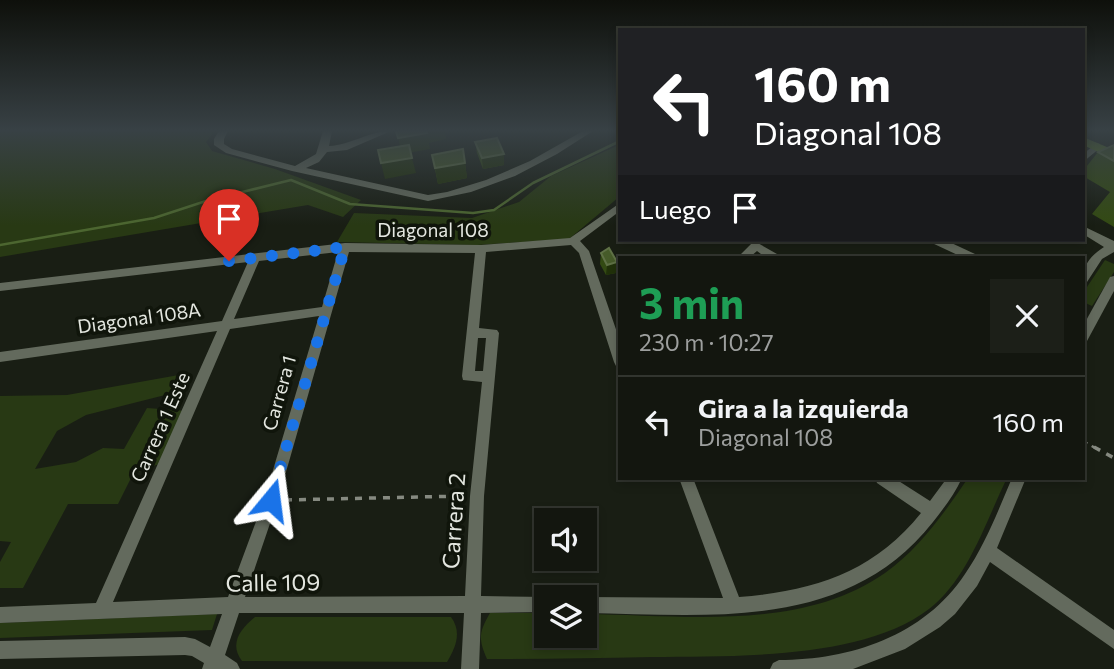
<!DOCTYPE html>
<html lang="es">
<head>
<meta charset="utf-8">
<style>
	body { margin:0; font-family:Commissioner,sans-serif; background:#1c1f18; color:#f1f3f6; height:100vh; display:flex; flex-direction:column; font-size:26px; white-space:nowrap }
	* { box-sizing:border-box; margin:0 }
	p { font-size:23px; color:#9d9f9e }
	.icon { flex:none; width:38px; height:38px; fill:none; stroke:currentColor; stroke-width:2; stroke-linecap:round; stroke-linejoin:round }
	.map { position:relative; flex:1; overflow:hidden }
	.side { position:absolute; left:618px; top:256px; width:467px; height:224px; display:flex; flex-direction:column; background:#13160f; border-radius:0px; box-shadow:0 4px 10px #0003,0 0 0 2px #32352f }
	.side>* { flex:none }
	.banner { position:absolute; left:618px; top:28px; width:467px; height:214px; border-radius:0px; box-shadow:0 4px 10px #0003,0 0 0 2px #32352f; background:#202124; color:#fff; overflow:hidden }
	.tools { position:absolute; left:534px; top:508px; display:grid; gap:14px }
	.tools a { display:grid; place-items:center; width:63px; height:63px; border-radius:0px; background:#13160f; box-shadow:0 4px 10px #0003,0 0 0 2px #32352f; font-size:35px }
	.pin { position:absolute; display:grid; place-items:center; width:60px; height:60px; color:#fff; margin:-72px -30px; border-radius:50% 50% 50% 0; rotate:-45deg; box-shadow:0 0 7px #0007 }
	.pin .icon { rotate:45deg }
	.me { position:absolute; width:77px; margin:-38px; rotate:16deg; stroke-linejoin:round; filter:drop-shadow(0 0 5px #0008) }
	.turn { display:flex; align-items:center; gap:24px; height:147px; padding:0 21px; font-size:32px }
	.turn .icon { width:91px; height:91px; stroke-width:2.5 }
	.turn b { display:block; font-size:49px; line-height:60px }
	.then { display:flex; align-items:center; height:66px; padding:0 21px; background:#0003; gap:14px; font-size:26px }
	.round { display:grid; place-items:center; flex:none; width:74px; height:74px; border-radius:0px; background:#1c1f18 }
	.headline { display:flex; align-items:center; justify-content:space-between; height:119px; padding:0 21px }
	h1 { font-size:42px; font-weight:700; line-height:52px; color:#1e9e55 }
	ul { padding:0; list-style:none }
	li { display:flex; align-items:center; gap:21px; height:91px; padding:0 21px; border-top:2px solid #32352f }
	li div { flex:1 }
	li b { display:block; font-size:26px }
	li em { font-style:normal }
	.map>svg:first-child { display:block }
	.green { fill:#283914 }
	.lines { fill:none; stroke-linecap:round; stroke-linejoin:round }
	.stream { stroke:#4c6630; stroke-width:2.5 }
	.path-far1 { stroke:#868a81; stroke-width:2.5; stroke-dasharray:5 5; stroke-linecap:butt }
	.path { stroke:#868a81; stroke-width:3.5; stroke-dasharray:7 7; stroke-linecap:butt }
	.minor { fill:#636a5d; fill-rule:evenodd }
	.major { fill:#628425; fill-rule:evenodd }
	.wall { fill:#334a13 }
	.shaded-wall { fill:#21310a }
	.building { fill:#465b29; stroke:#5f7146; stroke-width:2 }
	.route { stroke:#1a73e8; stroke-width:12; stroke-dasharray:0 21.6 }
	.labels { text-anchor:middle; stroke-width:7; stroke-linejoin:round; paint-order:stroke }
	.street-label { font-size:19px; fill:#e4e7e0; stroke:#10150b }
	.near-street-label { font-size:23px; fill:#e4e7e0; stroke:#10150b }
</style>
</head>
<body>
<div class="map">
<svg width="1114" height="669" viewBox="0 0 1114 669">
	<rect width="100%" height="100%" fill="#191e14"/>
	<g class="green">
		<path d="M0,131H215L206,142L212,151L275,169L361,200L343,217L308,205L0,257Z"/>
		<path d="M619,145V197L569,239L477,245L337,242L354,213L472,218L519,202L551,176Z"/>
		<path d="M1105,260L1114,264V272L1092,306L1083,302V293Z"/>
		<path d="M190,373L181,391L86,415L57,431L35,469L76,462L103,448L124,449L147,408L187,411L159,464L133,474L118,504H68L23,588H0V562L11,542L0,541V396L67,395Z"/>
		<path d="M968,478H1007C986,521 968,579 929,609C863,660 732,656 652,657C597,658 542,659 487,659C478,639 479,632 490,613H546V635H584L585,614C682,615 801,632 885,573C919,549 945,512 968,478Z"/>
		<path d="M217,614L212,630L0,638V623Z"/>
		<path d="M255,617H451C462,632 456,647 447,662L242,661C229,644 240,629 255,617Z"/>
	</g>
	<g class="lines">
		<path class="stream" d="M0,245L154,218L206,201L291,180L350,204L473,213L494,210L533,183L620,141"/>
		<path class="path-far1" d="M1083,441L1097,449"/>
		<g class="path">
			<path d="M1094,447L1114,458"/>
			<path d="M285,500L464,496"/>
		</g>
		<g class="minor">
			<path d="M219,131H228L224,139V144L232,149L295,166L316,154L323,131H332L329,146C351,145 369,131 391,131L347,150L327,152L319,162L306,168L428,195L447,192L486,180L530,161L583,131H593L557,154L515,176L471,192L428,201L292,171L226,153L214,145V139Z"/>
			<path d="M1097,143L1100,144V148L1083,162V154Z"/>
			<path d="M620,203V211L580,241L589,251L620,341V367L616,366L614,362L579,253L571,245L486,252L479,328L497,330L499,333L484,496L481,596L549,597H546V612L481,613L479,669H461L464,613H239L225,655L237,663L240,669H202L204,663L192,656L185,655L0,659V641L185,637L195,639L210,647L222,614L0,623V607L96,603L217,331L0,362V352L222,321L248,262L0,291V283L345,243L481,245L570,238ZM338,252L322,307L234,319L259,261ZM349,252L475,253L462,376L463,380L482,382L470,496L465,596L245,597L278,500ZM319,316L264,500L228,597L113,602L230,329ZM478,338H486L483,371H475Z"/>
			<path d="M1083,226L1114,241V252L1102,259L1087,282L1083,283C1083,265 1089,257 1104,247L1083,234Z"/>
			<path d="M931,240H945L975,254L976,257H962L932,243Z"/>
			<path d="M756,242L777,254L778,257H765L757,251L750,257H738L752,243Z"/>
			<path d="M1114,276V291L1087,341L1083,343V326L1110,277Z"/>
			<path d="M679,478H693L739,597C813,591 873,573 921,513L877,483L875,478H894L930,501L947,478H962C955,494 943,509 933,522C846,632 710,615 584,613V597L723,598Z"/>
			<path d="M1012,478H1026L997,548L1114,630V649L990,562L977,586L955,614L940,627L905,649L853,669H770L773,663L779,660C850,660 924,636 965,574C985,545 998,511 1012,478Z"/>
		</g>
		<path class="major" d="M1083,137L1114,150V159L1083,145Z"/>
	</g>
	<g class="wall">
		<path d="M475,142L504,165L483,169L477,153Z"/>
		<path d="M1114,145V227L1092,214L1110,192L1083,176V171L1098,152Z"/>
		<path d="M432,155L465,163L467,178L438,184Z"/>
		<path d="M601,253L617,262L616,273L606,275L600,264Z"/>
	</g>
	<g class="shaded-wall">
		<path d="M426,131H445L446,139L429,143L430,149L402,154L398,138Z"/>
		<path d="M504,154V165L483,169L482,158Z"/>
		<path d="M412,158L416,173L385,179L381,163Z"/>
		<path d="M465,163L467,178L438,184L435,168Z"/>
		<path d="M617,262L616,273L606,275L607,265Z"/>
	</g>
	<g class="building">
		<path d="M396,131H426L427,133L398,138Z"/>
		<path d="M497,138L504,154L482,158L475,142Z"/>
		<path d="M409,145L412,158L381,163L378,150Z"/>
		<path d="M1114,145V161L1098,152Z"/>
		<path d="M463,149L465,163L435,168L432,155Z"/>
		<path d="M609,248L617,262L607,265L601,253Z"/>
	</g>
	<linearGradient id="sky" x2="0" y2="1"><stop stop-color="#0e100b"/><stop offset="0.58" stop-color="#384145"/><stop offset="1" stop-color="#384145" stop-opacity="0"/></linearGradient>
	<rect width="1114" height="225" fill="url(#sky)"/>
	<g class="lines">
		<path class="route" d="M229,261L345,247L271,500"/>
	</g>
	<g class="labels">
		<g class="street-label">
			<text x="433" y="237">Diagonal 108</text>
			<text transform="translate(139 318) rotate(-8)" y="7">Diagonal 108A</text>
			<text transform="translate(279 393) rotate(-74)" y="7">Carrera 1</text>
			<text transform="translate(160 427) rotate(-66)" y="7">Carrera 1 Este</text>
		</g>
		<g class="near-street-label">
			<text transform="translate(454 521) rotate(-86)" y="8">Carrera 2</text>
			<text transform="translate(273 583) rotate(-1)" y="8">Calle 109</text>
		</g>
	</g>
</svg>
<div class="tools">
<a><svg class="icon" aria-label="sound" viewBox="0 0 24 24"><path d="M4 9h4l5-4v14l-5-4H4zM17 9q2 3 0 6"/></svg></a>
<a><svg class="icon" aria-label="layers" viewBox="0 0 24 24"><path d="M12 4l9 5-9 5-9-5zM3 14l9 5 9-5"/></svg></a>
</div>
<div class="pin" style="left:229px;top:261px;background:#d93025"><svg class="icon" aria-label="arrive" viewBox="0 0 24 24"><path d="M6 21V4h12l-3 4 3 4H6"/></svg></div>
<svg class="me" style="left:271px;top:500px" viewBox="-20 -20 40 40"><path d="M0-17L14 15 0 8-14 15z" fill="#1a73e8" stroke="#fff" stroke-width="4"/></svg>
<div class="banner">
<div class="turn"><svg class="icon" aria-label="left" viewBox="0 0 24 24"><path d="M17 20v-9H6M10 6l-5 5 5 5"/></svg><div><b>160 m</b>Diagonal 108</div></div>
<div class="then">Luego<svg class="icon" aria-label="arrive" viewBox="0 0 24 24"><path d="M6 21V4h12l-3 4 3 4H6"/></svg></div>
</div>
<section class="side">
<div class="headline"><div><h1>3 min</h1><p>230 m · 10:27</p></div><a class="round"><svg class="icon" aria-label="close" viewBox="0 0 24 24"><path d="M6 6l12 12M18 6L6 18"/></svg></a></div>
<ul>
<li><svg class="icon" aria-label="left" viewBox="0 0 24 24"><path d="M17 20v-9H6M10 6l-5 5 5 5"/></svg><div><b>Gira a la izquierda</b><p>Diagonal 108</p></div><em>160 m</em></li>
</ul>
</section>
</div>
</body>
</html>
